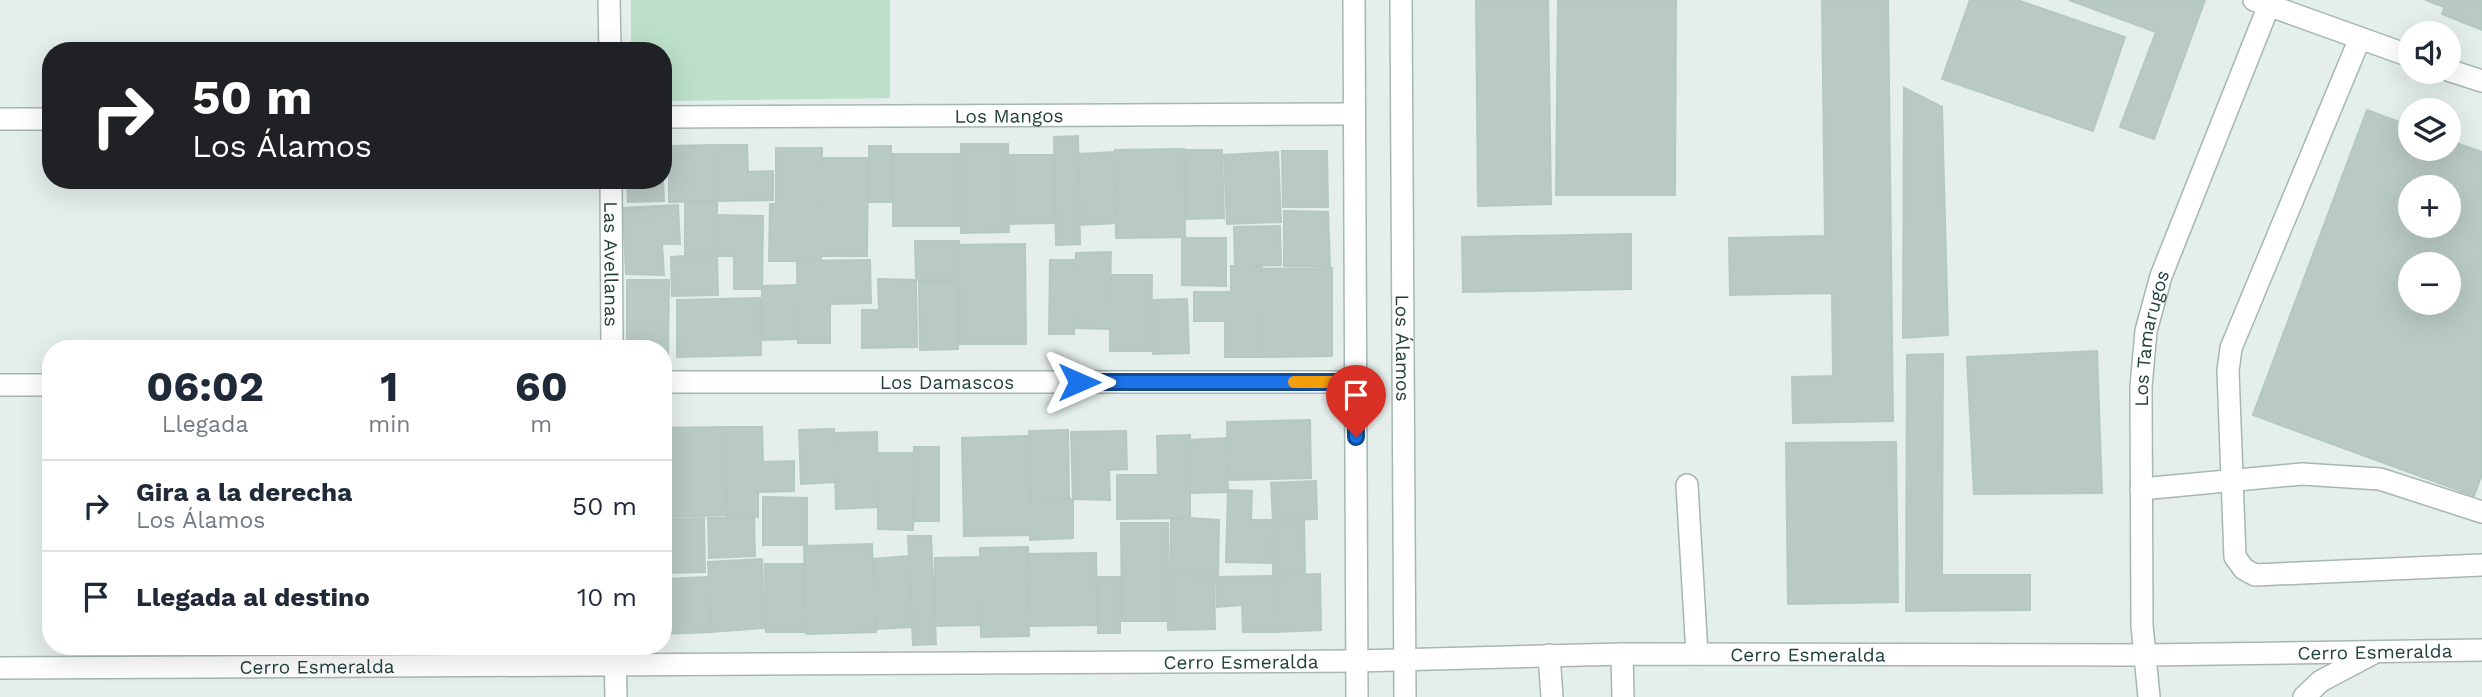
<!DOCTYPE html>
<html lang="es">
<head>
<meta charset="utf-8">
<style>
	body { margin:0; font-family:"Work Sans",sans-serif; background:#f2f2f3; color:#1f2937; height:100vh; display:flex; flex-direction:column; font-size:26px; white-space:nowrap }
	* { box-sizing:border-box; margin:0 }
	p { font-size:23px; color:#747a83 }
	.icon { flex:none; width:38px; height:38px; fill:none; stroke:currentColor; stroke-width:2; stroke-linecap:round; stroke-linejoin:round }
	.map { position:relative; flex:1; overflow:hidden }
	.side { position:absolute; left:42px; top:340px; width:630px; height:315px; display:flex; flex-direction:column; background:#fff; border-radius:28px; box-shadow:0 7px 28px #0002 }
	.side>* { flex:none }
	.banner { position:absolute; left:42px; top:42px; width:630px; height:147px; border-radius:28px; box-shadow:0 7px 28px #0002; background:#202124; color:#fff; overflow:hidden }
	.tools { position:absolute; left:2398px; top:21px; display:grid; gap:14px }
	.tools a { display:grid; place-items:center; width:63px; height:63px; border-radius:50%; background:#fff; box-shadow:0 7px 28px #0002; font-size:35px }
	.pin { position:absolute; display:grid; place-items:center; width:60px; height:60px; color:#fff; margin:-72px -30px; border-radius:50% 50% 50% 0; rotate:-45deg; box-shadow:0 0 7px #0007 }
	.pin .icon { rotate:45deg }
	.me { position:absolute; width:77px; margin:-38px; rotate:90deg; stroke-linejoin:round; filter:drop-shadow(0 0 5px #0008) }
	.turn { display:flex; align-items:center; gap:24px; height:147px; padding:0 35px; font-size:32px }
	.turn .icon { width:91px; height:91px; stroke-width:2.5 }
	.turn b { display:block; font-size:49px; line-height:60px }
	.eta { display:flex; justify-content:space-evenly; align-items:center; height:119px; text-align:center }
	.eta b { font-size:42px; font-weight:700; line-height:49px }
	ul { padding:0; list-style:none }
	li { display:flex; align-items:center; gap:21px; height:91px; padding:0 35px; border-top:2px solid #e0e1e3 }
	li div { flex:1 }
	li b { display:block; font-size:26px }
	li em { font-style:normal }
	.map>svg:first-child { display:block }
	.green { fill:#bce0ca }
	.building { fill:#b9c9c4; stroke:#b6c8c3; stroke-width:2; fill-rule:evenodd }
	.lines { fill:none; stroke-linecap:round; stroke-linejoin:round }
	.minor-casing { stroke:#a6b7b3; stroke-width:24 }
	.minor { stroke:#fff; stroke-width:21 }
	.route-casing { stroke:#114b97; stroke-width:18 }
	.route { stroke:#1a73e8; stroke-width:12 }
	.slow { stroke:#f59e0b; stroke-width:12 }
	.labels { text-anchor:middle; stroke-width:5; stroke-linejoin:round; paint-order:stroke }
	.street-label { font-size:19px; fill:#22413c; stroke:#f5faf8 }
</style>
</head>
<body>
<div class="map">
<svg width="2482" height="697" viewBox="0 0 2482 697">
	<rect width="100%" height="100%" fill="#e4eeeb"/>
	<path class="green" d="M631,0H890V98L663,101V51H631Z"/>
	<g class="building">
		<path d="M1476,0H1548L1551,204L1478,206Z"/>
		<path d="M1558,0H1676L1675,195H1556Z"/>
		<path d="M1822,0H1888L1893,421L1793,423L1792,377L1833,376L1832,293L1730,295L1729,238L1825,236Z"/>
		<path d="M1970,0H2017L2125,37L2093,131L1942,79Z"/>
		<path d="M2069,0H2205L2154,139L2120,127L2156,32Z"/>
		<path d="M2425,0H2447L2444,7Z"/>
		<path d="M2447,0H2482V30L2442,14Z"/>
		<path d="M1904,88L1942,107L1948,335L1903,338Z"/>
		<path d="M2367,110L2410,126V149H2448V140L2482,152V474L2474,496L2253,415ZM2410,187H2448V226H2410ZM2410,264H2448V303H2410Z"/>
		<path d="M1078,136L1080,244L1056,245L1054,137Z"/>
		<path d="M961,144H1008L1009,232L961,233Z"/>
		<path d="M715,145L717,201L669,202V146Z"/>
		<path d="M715,145H747L748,172L773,171V200L717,201Z"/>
		<path d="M869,146H891L892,202H869Z"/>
		<path d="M776,148H822L821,204L776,205Z"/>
		<path d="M1184,149L1185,237L1116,238L1115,150Z"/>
		<path d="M1185,150H1222L1224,218L1186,219Z"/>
		<path d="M1282,151H1327L1328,207H1283Z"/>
		<path d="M1115,152L1116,223L1080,225L1078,154Z"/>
		<path d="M1278,152L1281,222L1227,224L1224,155Z"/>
		<rect x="893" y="154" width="67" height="72"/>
		<path d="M1008,155H1054V223L1008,224Z"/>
		<path d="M822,158H868L867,256H821Z"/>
		<path d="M627,180H663L664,201L628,202Z"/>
		<path d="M717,201V256H685V202Z"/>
		<path d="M770,204H821V261H769Z"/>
		<path d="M678,205L680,244H662L664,275L626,274L623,208Z"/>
		<path d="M1284,211L1328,212L1330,266H1284Z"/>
		<path d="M716,215L763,216L762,289H734V256H717Z"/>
		<path d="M1280,226L1281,265L1235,266L1234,227Z"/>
		<path d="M1631,234V289L1463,292L1462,237Z"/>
		<path d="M1182,238H1226V286L1182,285Z"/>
		<path d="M915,241H959V280H916Z"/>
		<path d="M1025,244L1026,344H960L959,245Z"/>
		<path d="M1111,252L1109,329L1074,328L1076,253Z"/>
		<path d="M685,256H717L718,295L672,296L671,257Z"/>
		<path d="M870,260L871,303L830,304V343H798L797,261Z"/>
		<path d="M1050,260H1074V334H1049Z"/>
		<path d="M1231,266H1262V357H1225V321H1194V292H1231Z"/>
		<path d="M1332,268V356L1262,357L1261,269Z"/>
		<path d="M1110,275H1152L1151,351H1110Z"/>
		<path d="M878,279L916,280L917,347L862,348V310H879Z"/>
		<path d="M627,280H669L668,356H663V348H627Z"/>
		<path d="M958,281V349L920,350L919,282Z"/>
		<path d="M797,285L798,339L762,340V286Z"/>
		<path d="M760,298L761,355L677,357V300Z"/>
		<path d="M1187,299L1189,353L1153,354L1152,300Z"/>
		<path d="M2097,351L2102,493L1974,494L1967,357Z"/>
		<path d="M1943,354L1942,575H2030V610L1906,611L1907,355Z"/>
		<path d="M1310,420L1311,478L1228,480L1227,422Z"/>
		<path d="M726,427L728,515L663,517V428Z"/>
		<path d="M726,427H762L763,462L794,461V491L758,492V517L727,518Z"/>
		<path d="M834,429L836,482L801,484L799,430Z"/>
		<path d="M1068,430L1069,498L1031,499L1029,431Z"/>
		<path d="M1126,431L1127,469L1109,470L1110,500L1073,499L1071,432Z"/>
		<path d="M877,432L878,507L836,509L834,433Z"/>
		<path d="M1190,435V518L1117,519V475H1158L1157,436Z"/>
		<path d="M1028,436L1030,535L964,536L962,438Z"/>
		<path d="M1226,438L1228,492L1190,493V440Z"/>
		<path d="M1896,442L1898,602L1788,604L1786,443Z"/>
		<path d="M914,447H939V521H913Z"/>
		<path d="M878,453H914L913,530L878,529Z"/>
		<path d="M1316,481L1317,519L1273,520L1271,483Z"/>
		<path d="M1228,490L1252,491L1251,520H1273L1272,563L1226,562Z"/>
		<path d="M763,497L807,498V545H763Z"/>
		<path d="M1073,499V538L1030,540L1029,501Z"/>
		<path d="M754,517L755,556L709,558L708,518Z"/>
		<path d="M704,518L705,572L663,573V519Z"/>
		<path d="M1190,518L1219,520L1218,576L1170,575L1171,519Z"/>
		<path d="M1273,520H1304L1305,575L1273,576Z"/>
		<path d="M1121,523H1168V621H1122Z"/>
		<path d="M908,536H931L936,644L913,645Z"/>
		<path d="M872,544L876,632L806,634L804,546Z"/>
		<path d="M1028,547L1029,636L981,637L980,548Z"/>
		<path d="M1096,553L1097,625L1029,626L1028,554Z"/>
		<path d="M909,556L912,627L876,629L873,559Z"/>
		<path d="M981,557L982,625L935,626V558Z"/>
		<path d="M762,559L765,628L711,632L708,562Z"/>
		<path d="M765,564H803L805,632H766Z"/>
		<path d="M1320,574L1321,630L1275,632L1273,576Z"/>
		<path d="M1168,575L1214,576L1215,629L1168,630Z"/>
		<path d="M1273,576L1275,632H1243L1242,605L1217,607L1216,577Z"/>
		<path d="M709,577L711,632L664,634L663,579Z"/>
		<rect x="1098" y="577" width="22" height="56"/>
	</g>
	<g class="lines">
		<g class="minor-casing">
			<g id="minor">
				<path d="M609,0L610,51"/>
				<path d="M1354,0L1357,697"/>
				<path id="s1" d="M1401,0L1405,697"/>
				<path d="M2254,0L2410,56"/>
				<path d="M2360,38L2231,348L2228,371L2235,557L2244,569L2255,575L2482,565"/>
				<path d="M2448,70L2482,81"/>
				<path id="s2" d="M663,117L1354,114"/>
				<path d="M0,119H51"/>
				<path id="s3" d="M611,180L612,348"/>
				<path id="s4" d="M663,382H1355"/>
				<path d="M0,385H51"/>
				<path d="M1687,485L1697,654"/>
				<path d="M2141,489L2302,474L2380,479L2482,512"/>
				<path d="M615,646L616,697"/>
				<path d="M1622,654L1623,697"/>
				<path d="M1549,655L1552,697"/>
				<path id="s5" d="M0,668L1357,661L1622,654L2147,655L2482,650"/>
				<path id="s6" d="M2149,697L2142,625L2141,387L2146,331L2161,276L2271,0"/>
				<path d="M2304,697L2321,681L2372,654"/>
			</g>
		</g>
		<use href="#minor" class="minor"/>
	</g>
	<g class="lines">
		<g class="route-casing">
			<path id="route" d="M1079,382H1355L1356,437"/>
		</g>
		<use href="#route" class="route"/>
		<path class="slow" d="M1294,382H1355V387"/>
	</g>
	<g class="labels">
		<g class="street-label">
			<text dy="7" stroke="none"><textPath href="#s2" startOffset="346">Los Mangos</textPath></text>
			<text dy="7" stroke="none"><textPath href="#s3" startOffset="84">Las Avellanas</textPath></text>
			<text dy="7" stroke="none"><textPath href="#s6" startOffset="360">Los Tamarugos</textPath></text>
			<text dy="7" stroke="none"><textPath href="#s1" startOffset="348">Los Álamos</textPath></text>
			<text dy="7" stroke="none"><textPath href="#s4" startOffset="284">Los Damascos</textPath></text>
			<text dy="7" stroke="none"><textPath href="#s5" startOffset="2375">Cerro Esmeralda</textPath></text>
			<text dy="7" stroke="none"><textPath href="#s5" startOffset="1808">Cerro Esmeralda</textPath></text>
			<text dy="7" stroke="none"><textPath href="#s5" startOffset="1241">Cerro Esmeralda</textPath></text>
			<text dy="7" stroke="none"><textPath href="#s5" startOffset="317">Cerro Esmeralda</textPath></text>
		</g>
	</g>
</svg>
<div class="tools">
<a><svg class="icon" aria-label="sound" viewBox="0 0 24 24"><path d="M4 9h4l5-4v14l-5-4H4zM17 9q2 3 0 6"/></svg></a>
<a><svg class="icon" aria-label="layers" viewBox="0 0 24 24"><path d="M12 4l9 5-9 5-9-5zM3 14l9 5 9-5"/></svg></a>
<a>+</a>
<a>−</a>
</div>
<div class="pin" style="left:1356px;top:437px;background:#d93025"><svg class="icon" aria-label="arrive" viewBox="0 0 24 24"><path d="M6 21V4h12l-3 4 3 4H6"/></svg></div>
<svg class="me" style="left:1079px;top:382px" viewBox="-20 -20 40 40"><path d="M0-17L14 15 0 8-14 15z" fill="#1a73e8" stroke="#fff" stroke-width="4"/></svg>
<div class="banner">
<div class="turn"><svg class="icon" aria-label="right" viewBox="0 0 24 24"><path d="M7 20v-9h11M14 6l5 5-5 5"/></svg><div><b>50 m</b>Los Álamos</div></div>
</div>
<section class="side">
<div class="eta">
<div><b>06:02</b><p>Llegada</p></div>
<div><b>1</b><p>min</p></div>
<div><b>60</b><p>m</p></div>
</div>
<ul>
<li><svg class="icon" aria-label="right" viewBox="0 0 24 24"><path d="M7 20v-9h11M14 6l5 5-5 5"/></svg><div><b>Gira a la derecha</b><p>Los Álamos</p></div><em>50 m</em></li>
<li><svg class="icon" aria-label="arrive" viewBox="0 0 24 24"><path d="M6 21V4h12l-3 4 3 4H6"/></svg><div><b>Llegada al destino</b></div><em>10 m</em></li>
</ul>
</section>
</div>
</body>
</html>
